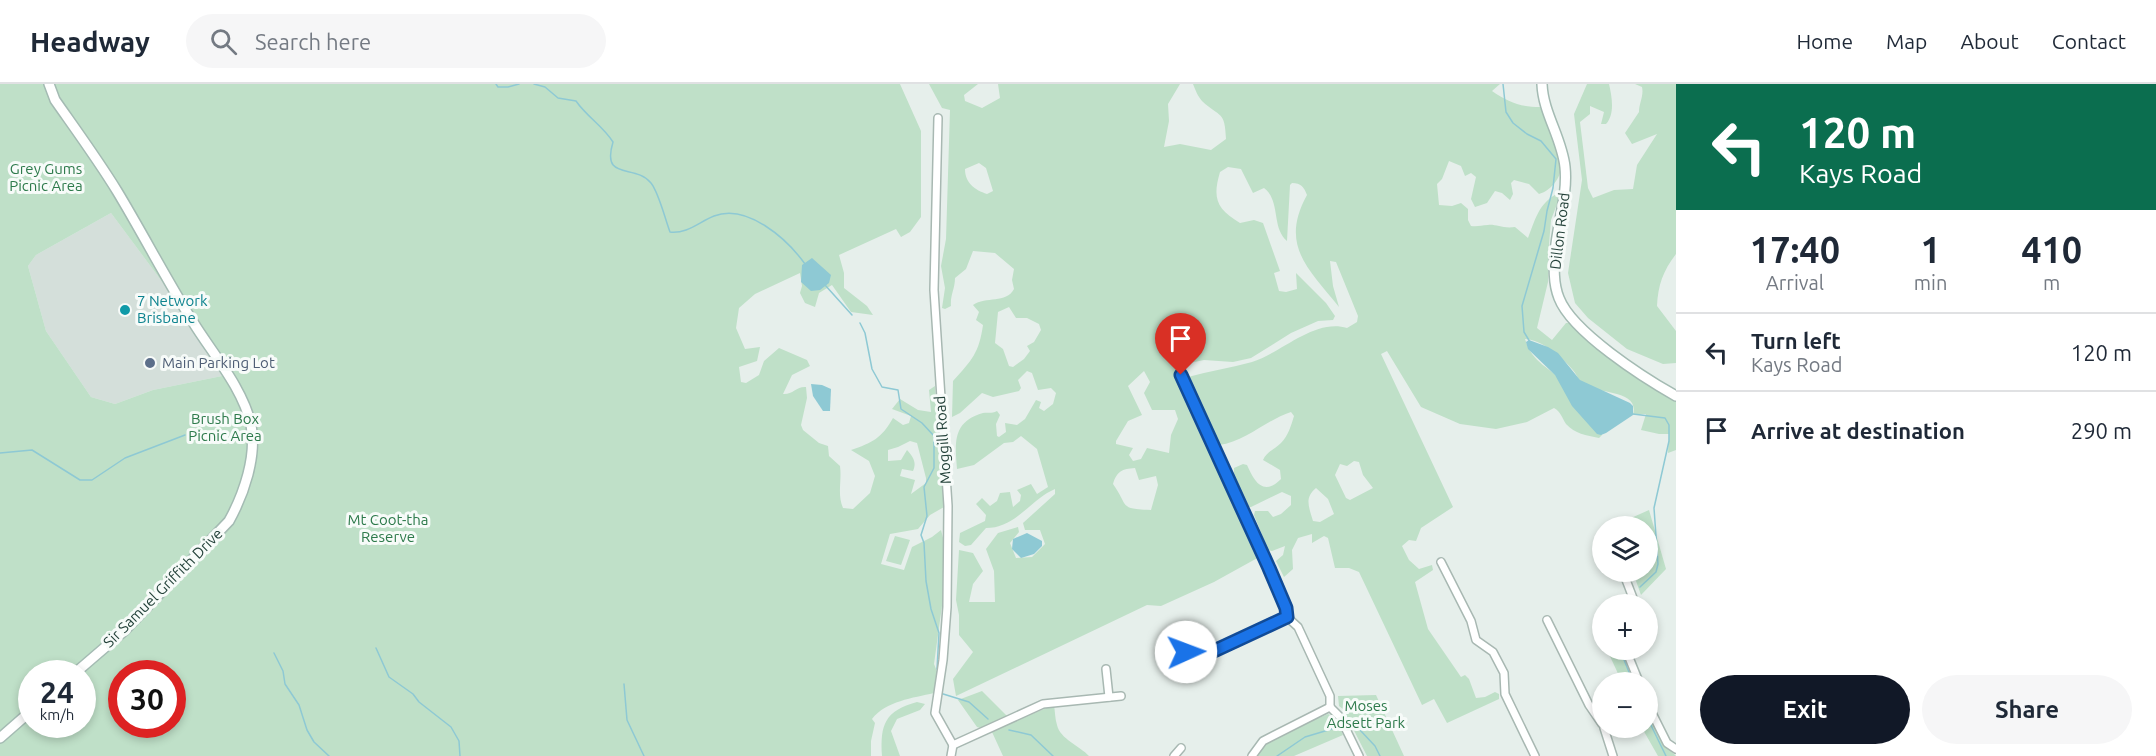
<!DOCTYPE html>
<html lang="en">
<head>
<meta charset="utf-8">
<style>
	body { margin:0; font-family:Ubuntu,sans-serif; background:#f6f6f7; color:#1f2937; height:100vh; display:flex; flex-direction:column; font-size:22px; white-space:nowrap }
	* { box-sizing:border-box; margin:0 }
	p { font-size:20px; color:#747a83 }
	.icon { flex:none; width:33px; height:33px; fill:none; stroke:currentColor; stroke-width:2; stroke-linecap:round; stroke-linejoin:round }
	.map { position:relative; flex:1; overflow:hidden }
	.details { display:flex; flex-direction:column; background:#fff; width:480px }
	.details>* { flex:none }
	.guide { background:#0b6e4f; color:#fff; overflow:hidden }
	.tools { position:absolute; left:1592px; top:432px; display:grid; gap:12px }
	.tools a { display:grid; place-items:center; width:66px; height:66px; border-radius:50%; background:#fff; box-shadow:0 3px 9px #0003; font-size:30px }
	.speed { position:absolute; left:18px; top:576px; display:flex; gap:12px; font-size:30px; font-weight:700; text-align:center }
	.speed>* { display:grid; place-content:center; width:78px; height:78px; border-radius:50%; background:#fff; box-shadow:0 3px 9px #0003; line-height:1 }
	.speed small { font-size:15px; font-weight:400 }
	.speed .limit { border:9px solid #d22; background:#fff; color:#111 }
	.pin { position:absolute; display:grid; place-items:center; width:51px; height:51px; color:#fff; margin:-62px -26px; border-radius:50% 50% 50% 0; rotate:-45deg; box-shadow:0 0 6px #0007 }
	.pin .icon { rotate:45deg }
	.me { position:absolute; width:66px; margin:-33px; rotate:88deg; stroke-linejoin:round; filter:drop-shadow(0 0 4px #0008) }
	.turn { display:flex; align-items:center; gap:21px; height:126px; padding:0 24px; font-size:27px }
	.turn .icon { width:78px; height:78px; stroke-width:2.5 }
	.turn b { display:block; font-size:42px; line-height:51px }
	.eta { display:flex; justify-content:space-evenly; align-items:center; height:102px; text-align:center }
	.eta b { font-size:36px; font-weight:600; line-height:42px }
	.button { display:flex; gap:12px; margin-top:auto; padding:12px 24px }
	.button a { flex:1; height:69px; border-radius:36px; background:#111827; color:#fff; font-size:24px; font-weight:600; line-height:69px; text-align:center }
	.button a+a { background:#f6f6f7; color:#1f2937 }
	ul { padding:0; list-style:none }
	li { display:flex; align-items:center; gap:18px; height:78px; padding:0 24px; border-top:2px solid #e0e1e3 }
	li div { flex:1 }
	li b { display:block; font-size:22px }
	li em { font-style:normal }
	header { display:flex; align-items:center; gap:36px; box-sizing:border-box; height:84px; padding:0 30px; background:#fff; border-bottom:2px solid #e0e1e3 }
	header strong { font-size:28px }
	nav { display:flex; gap:33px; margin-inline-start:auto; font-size:21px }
	.search { width:420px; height:54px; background:#f6f6f7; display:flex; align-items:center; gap:15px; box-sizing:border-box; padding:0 21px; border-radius:33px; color:#747a83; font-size:22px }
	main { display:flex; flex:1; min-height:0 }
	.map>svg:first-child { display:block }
	.built { fill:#d4dfda }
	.green { fill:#bfe0c8; fill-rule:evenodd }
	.water { fill:#8ec9d4 }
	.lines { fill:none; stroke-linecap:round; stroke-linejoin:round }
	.stream { stroke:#8ec9d4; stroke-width:1.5 }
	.street-casing { stroke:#a8b8b2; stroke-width:10 }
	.secondary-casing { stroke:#a4bbb3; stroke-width:12 }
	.street { stroke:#fff; stroke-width:7 }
	.secondary { stroke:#fff; stroke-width:9 }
	.route-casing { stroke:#114b97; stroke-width:15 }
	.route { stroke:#1a73e8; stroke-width:10 }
	.culture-dot { fill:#0f9aa8; stroke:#f7fbf9; stroke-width:2 }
	.service-dot { fill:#5c6f8a; stroke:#f7fbf9; stroke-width:2 }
	.labels { text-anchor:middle; stroke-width:6; stroke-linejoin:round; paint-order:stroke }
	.park-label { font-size:15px; fill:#2d7a4b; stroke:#f7fbf9 }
	.street-label { font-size:15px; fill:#24423a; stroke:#f7fbf9 }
	.culture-label { font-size:15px; fill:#0d838f; stroke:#f7fbf9; text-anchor:start }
	.service-label { font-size:15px; fill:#4e5e75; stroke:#f7fbf9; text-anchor:start }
</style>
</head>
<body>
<header>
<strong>Headway</strong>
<div class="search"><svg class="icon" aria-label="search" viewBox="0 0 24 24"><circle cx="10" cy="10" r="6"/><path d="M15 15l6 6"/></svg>Search here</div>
<nav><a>Home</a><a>Map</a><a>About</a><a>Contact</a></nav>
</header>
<main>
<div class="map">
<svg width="1676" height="672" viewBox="0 0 1676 672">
	<rect width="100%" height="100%" fill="#e6efeb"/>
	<path class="built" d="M111,129L169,207L222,292L153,306L115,320L91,313L46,247L28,182L36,171Z"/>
	<g class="green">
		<path d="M0,0H900L921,47V133L910,148L901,153L896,145L839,171L844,189V204L867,222L873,231L851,228L832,201L819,209L815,223L805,219L800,209L802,202L800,189L755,210L739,224L736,244L745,265L760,263L757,277L739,283L741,298L746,299L759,291L764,277L779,264L807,276L810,282L792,291L783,310C792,311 797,302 806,303L807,314L801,341L803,346L819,359L828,362L829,372L840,382C842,397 837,410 843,424L853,425L870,409L875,392L869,377L851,366C872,359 882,354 893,334L903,341L909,339L911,332L892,325L900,315L918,326L931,328L929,306L935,302L944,423L930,431L918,445L890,450L881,480L904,486L912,463L932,453L941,446L947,470L945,500L934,580L938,590L934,609C913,614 886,617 872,635L875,639L871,657V672H0ZM111,129L169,207L222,292L153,306L115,320L91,313L46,247L28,182L36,171ZM910,357L917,359L926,394V399L911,410L915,396L900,392L902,385L913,387C917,378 913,373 907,366L901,376L888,377V366L898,363ZM32,590H82V640H32ZM122,590H172V640H122Z"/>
		<path d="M929,0H978L964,11L965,17L982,24L1000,14L998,0H1180L1168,20L1169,37L1164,63L1180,60L1211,66L1226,55C1225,26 1220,34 1202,17C1198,13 1195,5 1193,0H1500L1492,7C1508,18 1520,23 1540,23C1545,35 1561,71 1561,82C1561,95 1550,107 1539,110L1529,100L1514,96L1511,99L1513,110L1510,116L1502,109L1495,107L1487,119L1475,123L1471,115L1476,93L1471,89L1465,92L1461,82L1449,77L1442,95L1437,100L1439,121L1452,122L1461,119L1468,125V136L1471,142C1478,143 1481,141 1488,141C1496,140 1503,145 1515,143L1528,154C1537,131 1539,118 1562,107L1551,136L1549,161L1548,198L1537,244L1552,256L1566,239H1569L1628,288L1676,318V366L1668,369L1669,350H1659L1641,346L1646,330L1633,331C1640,305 1599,311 1583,300C1579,297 1576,289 1572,285C1561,272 1542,256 1525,255C1533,281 1550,282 1566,301C1579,315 1589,332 1601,347L1602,351L1599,354C1586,351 1575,350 1566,340C1562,334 1561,328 1554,324L1527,338L1496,345L1460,340L1421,323L1387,267L1381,270L1453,423L1421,444L1416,457L1409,456L1402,462L1409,476L1419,485L1432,481L1433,486L1415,498L1428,545L1461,593L1465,591L1469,595L1476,614L1485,613L1495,608L1499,610V615L1447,639L1434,615L1422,621L1359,488L1349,484H1335L1328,454L1324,452L1312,459V450L1298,454L1292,466L1293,485L1284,493L1276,477L1283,471L1285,462L1272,467L1268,466L1254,431L1255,427H1268L1273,433L1281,430L1291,421V412L1282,408L1251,423H1247L1234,392V384L1243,380L1247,381C1254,397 1263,413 1281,395L1280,386L1263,376C1266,368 1275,365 1281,359C1288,352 1291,342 1294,332L1291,328C1266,336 1245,358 1219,361L1188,293C1209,287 1231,284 1252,278C1281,269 1315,234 1347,244L1357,238L1358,232L1336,178L1330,177L1333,202L1339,223C1309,185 1279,162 1307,111C1304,103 1301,99 1292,99L1290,101L1287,157C1271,143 1281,117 1264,104L1253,109L1241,85L1228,83L1220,88C1212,115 1217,125 1240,139L1254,136L1263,139L1280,187L1274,189L1279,207L1286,208L1297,205L1296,189L1326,219L1335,232L1333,236L1318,237L1291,249L1251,274L1233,278L1204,276L1175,282L1261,472L1214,498L1161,522L1147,521L956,612L953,595L973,568L959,551V531L956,516L959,466L973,469L983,487L973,500L969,518H995L994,487L986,465L998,449L1018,443L1019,448L1010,459L1016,474L1032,473L1045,460L1040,446H1025L1023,439L1055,410V405C1031,415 1016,444 986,444L971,461L965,462L959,458L960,449L985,437L986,431L976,420L982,414L990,422L997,417L1000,409L1010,408L1013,423L1020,417L1021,411L1017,406L1031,400L1037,410L1048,403L1037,365L1021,352L1013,358L1004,359L974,381L957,385C955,359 952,338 983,329C988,328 991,330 997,327L1000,331L996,340L997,352L999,353L1006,348L1005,339L1017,341L1025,335L1036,316L1041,318L1039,324L1044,327L1053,320L1056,309L1051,304L1038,306L1032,289L1027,287L1018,296L1021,304L1019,307L993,313L982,309L960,329L952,333L953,297C972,276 979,269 983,241L976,236L979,228L973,221C986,212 1006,220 1014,205L1012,196L1014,185L995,169L973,167L966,185L955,194C955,205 950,211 951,222L945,225L942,224L945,204L941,182L946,155L950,26L942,24ZM979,79L986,84L993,107L987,110C975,106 965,99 965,85ZM1009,223L1016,234H1027L1039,240L1041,246L1034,258L1027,262L1030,267L1024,275L1013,283L1009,282L1003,265L995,259L998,228ZM1144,287L1150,298L1144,309L1152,326H1175L1178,335L1171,351L1169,369L1147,364L1141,375L1133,377L1129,371L1133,364L1116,360V357L1128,337L1142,331L1128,302ZM1354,377L1359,378L1363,391L1373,404L1350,416L1346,414L1335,391L1340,380L1347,382ZM1135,384L1139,396L1156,392L1158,401L1151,426C1118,425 1129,422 1113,400C1117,387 1122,385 1135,384ZM1316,404L1328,415L1334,430L1320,438L1313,437C1309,423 1304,414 1316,404Z"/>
		<path d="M1587,0H1609C1612,13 1615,30 1606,40H1601L1604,28L1590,22V30L1580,38L1588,104L1593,114L1614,106L1633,105L1637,81L1657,50L1632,60L1625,49L1639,28C1639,19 1644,12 1642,3L1635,0H1676V170C1663,187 1658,201 1657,222L1676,247V279L1663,280L1627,265L1588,234L1575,219L1568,189L1582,96L1574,30Z"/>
		<path d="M1649,426L1666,485L1641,511L1636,497L1643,488H1647C1648,474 1647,458 1647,442H1635L1631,434Z"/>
		<path d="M895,452L910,456L901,481L886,477Z"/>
		<path d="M1607,566H1624L1637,598H1622Z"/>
		<path d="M982,607L1008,633L1022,634L1054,621C1055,627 1055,635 1057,641C1060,655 1080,662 1089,672H1003L992,648L977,643L958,616Z"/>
		<path d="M1376,611L1404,672H1367L1343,625L1339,622L1338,612Z"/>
		<path d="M917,618L925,620L920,626L897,635L891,647L900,672H882C880,640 885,627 917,618Z"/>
		<path d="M1647,623L1669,665L1676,672H1658L1642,644H1647Z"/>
		<path d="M1328,630L1335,633L1343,651L1294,672H1255C1272,649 1302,642 1328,630Z"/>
	</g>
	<g class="water">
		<path d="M812,174L831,191L829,199L820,206L811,207L801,198L802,181Z"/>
		<path d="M1529,256L1548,263L1558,269L1580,296L1630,319L1633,322V331L1606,349L1601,351L1597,350L1572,322L1555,291L1528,265L1526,258Z"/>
		<path d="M811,300L822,301L831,305L830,327H823L813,312Z"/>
		<path d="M1027,449L1042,457V462L1034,470L1021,474L1012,465L1013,455Z"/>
	</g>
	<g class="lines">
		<g class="stream">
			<path d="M496,0L498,3H508L519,0"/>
			<path d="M534,0L545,3L558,14L576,17C587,33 603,42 613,58C601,98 635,79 651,99C659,109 665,135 670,148C687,150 699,138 714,132C747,119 787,155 805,180"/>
			<path d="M1503,0L1506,28L1513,39L1527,50L1541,57L1556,75L1553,104L1547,127L1544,147L1522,222L1524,248L1530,258"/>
			<path d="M825,201L852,231"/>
			<path d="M860,239L865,249L872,285L882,303L898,306L901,325L922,339L934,352V384L924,403L927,432L921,451L924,459L926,497L931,525L939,549L937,585"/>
			<path d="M1633,330L1665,334L1669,341V357L1654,424L1658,480L1656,488L1640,503"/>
			<path d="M0,369L32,366L80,396H92L125,374L185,351"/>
			<path d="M1618,520L1623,517"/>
			<path d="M376,564L389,593L413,610L419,618L451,643L459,657L460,672"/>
			<path d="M1620,566L1633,598"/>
			<path d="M274,569L283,587L285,600L299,621L307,646L314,658L329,672"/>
			<path d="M624,600L627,636L644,672"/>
			<path d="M940,609L969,618L988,635"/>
			<path d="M1647,633L1666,672"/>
			<path d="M1009,646L1031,651L1053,672"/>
			<path d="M1360,646L1375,662L1380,672"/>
			<path d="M1277,672L1305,653L1335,644"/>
		</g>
		<g class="street-casing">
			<g id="street">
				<path d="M938,34L934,206L948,422L947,523L943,576L935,629L953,661"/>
				<path d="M1181,291L1269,484L1286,524L1287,533L1298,543L1330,612V623"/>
				<path d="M1441,478L1471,537L1476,556L1493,568L1504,589L1505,610L1535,672"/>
				<path d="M1623,488L1633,514L1632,520"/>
				<path d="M1547,536L1589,621L1602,640"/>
				<path d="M1178,557C1183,566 1189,574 1201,574L1287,533"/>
				<path d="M1626,566L1639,598"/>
				<path d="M1106,585L1109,613"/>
				<path d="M1647,619L1667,659L1676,665"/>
				<path d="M1330,623L1340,633L1359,672"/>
				<path d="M1604,644L1613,672"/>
				<path d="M953,661L1043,620L1121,612"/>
				<path d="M951,672L953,661"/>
				<path d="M1174,672L1181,664"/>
				<path d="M1252,672L1263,657L1330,623"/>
			</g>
		</g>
		<g class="secondary-casing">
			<g id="secondary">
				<path d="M49,0L55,16C76,46 98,76 117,107C143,150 166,195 193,238C212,269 243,304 251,341C257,372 244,410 229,437L124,547L74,590"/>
				<path d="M1542,0C1543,29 1562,54 1565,83C1568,112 1557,140 1555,169C1554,183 1553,199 1559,214C1572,248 1644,294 1676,312"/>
				<path d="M0,654L32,626"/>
			</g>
		</g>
		<use href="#street" class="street"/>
		<use href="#secondary" class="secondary"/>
	</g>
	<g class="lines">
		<g class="route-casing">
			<path id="route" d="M1181,291L1269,484L1286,524L1287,533L1201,573L1194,574L1186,568"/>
		</g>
		<use href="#route" class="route"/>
	</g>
	<circle class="culture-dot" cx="125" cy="226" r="6"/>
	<circle class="service-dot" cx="150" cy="279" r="6"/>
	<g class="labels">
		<g class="park-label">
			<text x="46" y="90">Grey Gums<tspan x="46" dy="17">Picnic Area</tspan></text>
			<text x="225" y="340">Brush Box<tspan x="225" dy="17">Picnic Area</tspan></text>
			<text x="388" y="441">Mt Coot-tha<tspan x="388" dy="17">Reserve</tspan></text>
			<text x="1366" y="627">Moses<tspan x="1366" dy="17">Adsett Park</tspan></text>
		</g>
		<g class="street-label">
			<text transform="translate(1560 147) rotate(-83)" y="5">Dillon Road</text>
			<text transform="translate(943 356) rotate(-94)" y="5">Moggill Road</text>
			<text transform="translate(163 504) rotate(-45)" y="5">Sir Samuel Griffith Drive</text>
		</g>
		<g class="culture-label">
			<text x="137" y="222">7 Network<tspan x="137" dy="17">Brisbane</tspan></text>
		</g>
		<g class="service-label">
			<text x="162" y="284">Main Parking Lot</text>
		</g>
	</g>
</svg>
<div class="tools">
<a><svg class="icon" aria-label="layers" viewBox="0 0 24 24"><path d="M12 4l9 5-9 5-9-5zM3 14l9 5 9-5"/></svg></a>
<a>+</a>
<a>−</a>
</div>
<div class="speed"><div>24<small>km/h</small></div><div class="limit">30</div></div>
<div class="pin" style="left:1181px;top:291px;background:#d93025"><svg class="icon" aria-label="arrive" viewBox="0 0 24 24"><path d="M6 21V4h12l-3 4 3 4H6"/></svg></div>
<svg class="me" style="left:1186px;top:568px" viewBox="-20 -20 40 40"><circle r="19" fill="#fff"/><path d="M0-13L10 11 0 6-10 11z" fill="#1a73e8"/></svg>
</div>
<section class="details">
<div class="guide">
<div class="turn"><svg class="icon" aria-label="left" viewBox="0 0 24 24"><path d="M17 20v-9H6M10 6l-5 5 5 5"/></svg><div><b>120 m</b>Kays Road</div></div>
</div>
<div class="eta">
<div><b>17:40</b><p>Arrival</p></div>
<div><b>1</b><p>min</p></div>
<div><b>410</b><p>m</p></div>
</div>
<ul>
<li><svg class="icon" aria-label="left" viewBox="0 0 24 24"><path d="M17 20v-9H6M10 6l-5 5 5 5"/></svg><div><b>Turn left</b><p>Kays Road</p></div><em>120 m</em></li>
<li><svg class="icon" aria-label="arrive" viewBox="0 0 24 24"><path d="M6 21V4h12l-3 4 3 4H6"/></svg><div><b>Arrive at destination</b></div><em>290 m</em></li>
</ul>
<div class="button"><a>Exit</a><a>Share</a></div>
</section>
</main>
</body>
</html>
